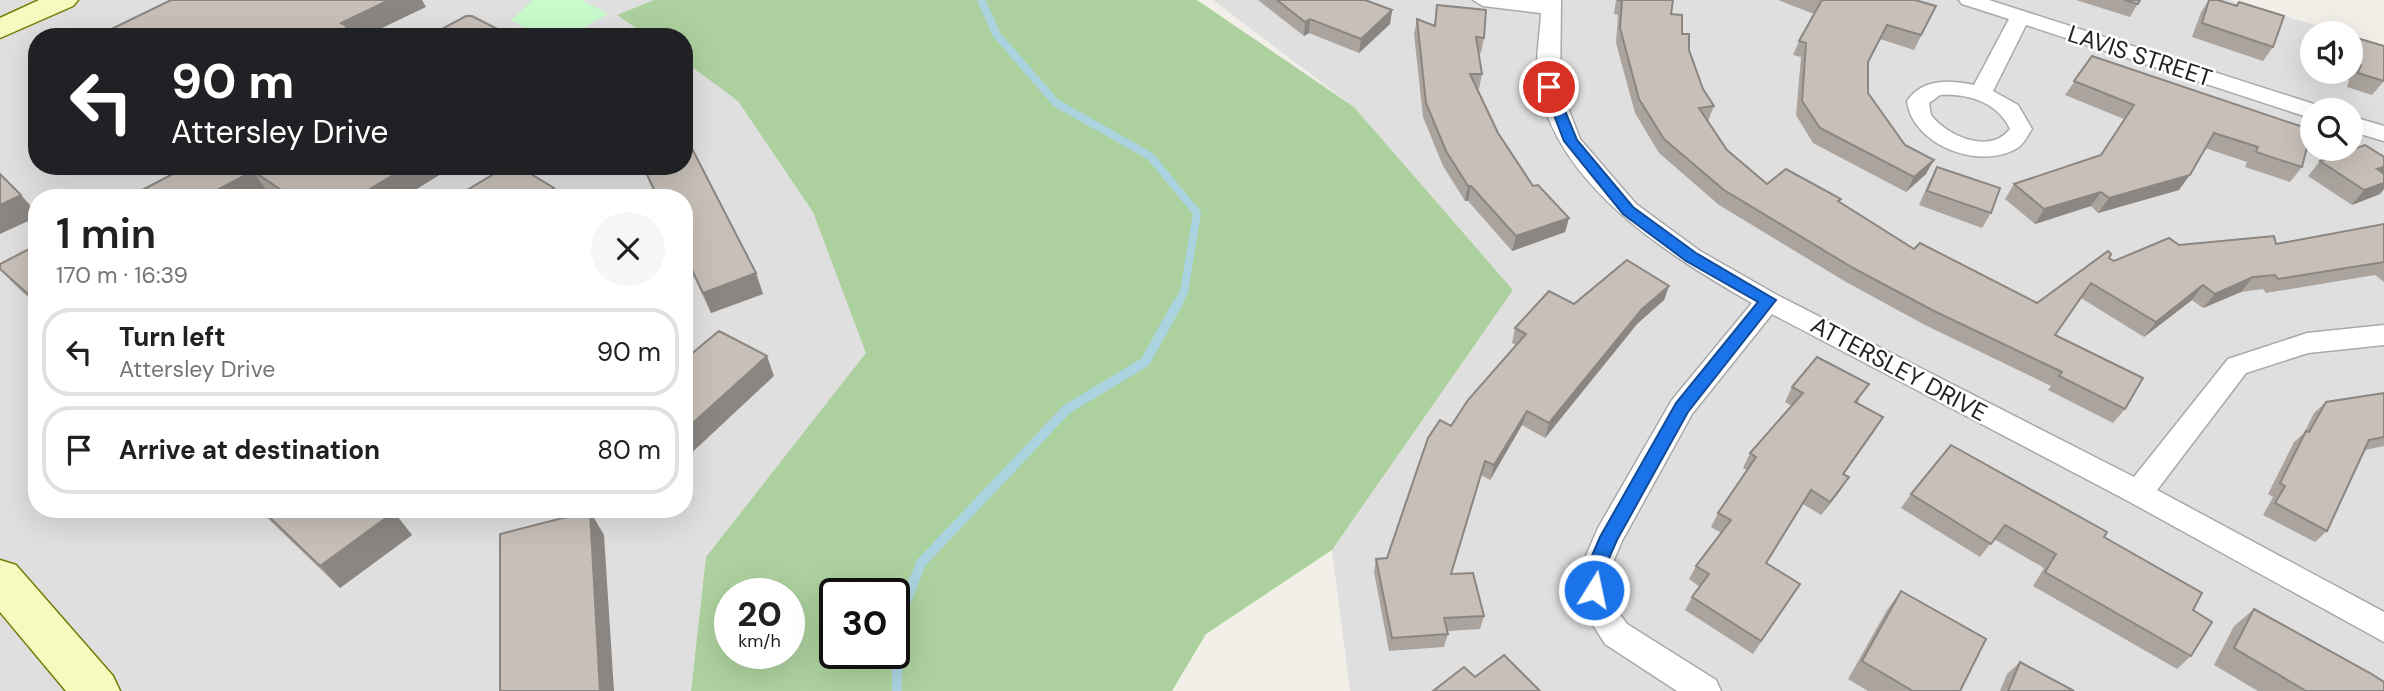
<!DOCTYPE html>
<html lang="en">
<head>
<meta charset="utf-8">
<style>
	body { margin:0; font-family:"DM Sans",sans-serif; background:#f6f6f6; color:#202124; height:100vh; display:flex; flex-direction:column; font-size:26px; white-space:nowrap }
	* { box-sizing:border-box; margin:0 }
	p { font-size:23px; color:#757577 }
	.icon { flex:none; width:38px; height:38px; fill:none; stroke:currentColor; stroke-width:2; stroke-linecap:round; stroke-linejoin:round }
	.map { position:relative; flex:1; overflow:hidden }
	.details { position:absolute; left:28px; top:189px; width:665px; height:329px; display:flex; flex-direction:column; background:#fff; border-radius:28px; box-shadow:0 7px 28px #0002 }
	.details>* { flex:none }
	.hud { position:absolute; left:28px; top:28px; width:665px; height:147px; border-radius:28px; box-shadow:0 7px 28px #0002; background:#202124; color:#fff; overflow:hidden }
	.buttons { position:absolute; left:2300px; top:21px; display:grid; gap:14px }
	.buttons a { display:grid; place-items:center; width:63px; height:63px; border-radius:50%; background:#fff; box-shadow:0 7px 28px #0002; font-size:35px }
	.speed { position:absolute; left:714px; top:578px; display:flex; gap:14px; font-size:35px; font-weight:700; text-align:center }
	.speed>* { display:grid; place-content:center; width:91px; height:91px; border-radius:50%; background:#fff; box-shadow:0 7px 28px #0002; line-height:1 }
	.speed small { font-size:18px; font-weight:400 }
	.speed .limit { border:4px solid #111; border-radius:10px; background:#fff; color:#111 }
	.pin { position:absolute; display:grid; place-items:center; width:60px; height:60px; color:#fff; margin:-30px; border:4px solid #fff; border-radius:50%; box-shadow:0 2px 7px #0007 }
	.me { position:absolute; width:77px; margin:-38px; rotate:10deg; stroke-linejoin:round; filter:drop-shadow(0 0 5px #0008) }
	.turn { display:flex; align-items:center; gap:24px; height:147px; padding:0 28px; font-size:32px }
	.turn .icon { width:91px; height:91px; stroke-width:2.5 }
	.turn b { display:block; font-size:49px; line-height:60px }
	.round { display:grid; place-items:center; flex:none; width:74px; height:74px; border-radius:37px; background:#f6f6f6 }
	.headline { display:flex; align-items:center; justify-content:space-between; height:119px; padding:0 28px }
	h1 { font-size:42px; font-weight:600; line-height:52px }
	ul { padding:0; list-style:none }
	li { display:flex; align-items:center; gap:21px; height:88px; margin:0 14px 10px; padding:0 14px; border:4px solid #e0e0e0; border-radius:28px }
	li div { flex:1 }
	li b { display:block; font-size:26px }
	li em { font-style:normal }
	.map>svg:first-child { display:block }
	.residential { fill:#e0dfdf; fill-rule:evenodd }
	.forest { fill:#add19e; fill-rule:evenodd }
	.park { fill:#c8facc }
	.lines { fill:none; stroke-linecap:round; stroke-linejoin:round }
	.stream-far1 { stroke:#aad3df; stroke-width:8 }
	.stream { stroke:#aad3df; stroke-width:10 }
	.minor-casing { stroke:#a9a9a9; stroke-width:3 }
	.secondary-casing { stroke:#707d05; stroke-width:3 }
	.minor { fill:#fff; fill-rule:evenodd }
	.secondary { fill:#f7fabf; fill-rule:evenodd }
	.wall { fill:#aba49e }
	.shaded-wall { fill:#8b8681 }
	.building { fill:#c7bfb8; stroke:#8b8681; stroke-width:2 }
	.route { fill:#1a73e8; stroke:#114b97; stroke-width:2 }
	.labels { text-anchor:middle; stroke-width:5; stroke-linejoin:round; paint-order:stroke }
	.street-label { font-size:24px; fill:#222; stroke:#fff }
</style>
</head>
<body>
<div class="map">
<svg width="2384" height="691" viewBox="0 0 2384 691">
	<rect width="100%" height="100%" fill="#f2efe9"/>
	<g class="residential">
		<path d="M0,0H705L843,215L867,353L706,557L691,691H0ZM37,37H684V166H37ZM37,198H684V509H37Z"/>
		<path d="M1213,0H2230L2342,33H2312V72H2350V36L2384,46V691H1350L1332,550L1513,290L1354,107ZM2312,110H2350V149H2312Z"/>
	</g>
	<path class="forest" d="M654,0H1197L1354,107L1513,290L1332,550L1206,634L1172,691H691L706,557L866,353L813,212L738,101L684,61V37H649L617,15ZM789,593V653H730V593ZM835,593H894V653H835Z"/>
	<path class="park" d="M533,0H582L608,14C563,39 558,48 511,20Z"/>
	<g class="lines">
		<path class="stream-far1" d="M981,0L997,35L1056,103L1150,156L1197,213L1184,292L1177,305"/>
		<path class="stream" d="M897,691V625L921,563L1067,409L1145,362L1178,303"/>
		<g class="minor-casing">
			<g id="minor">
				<path d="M1473,0H1561L1560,87L1580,139L1636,204L1700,251L1777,295L2134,477L2228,359L2307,333L2384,325V345L2308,353L2246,373L2157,490L2384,612V642L2128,501L1772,314L1692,414L1622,541L1608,574L1611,602L1627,624L1716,680L1721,691H1677L1605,644L1581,606L1578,574L1598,528L1672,400L1752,303C1670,256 1560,188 1539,88C1534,66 1540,36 1541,13L1483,6Z"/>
				<path d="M1959,0H1989L2320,106L2323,110H2312V118L2304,116L2026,25L1993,91L2018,105L2032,129C2028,135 2024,143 2019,147C1981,172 1912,145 1907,101C1923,78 1950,80 1974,85L2009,19L1962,4ZM1940,95C1967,93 1998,102 2010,129C1990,155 1947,136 1931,115L1929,103Z"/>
				<path d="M2350,116L2384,126V141L2350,131Z"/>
			</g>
		</g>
		<g class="secondary-casing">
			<g id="secondary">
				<path d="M39,0H78L73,6L0,38V18Z"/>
				<path d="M0,560L16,565L113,676L120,691H66L0,612Z"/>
			</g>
		</g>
		<use href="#minor" class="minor"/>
		<use href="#secondary" class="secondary"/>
	</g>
	<g class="wall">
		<path d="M1258,0H1365L1392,10L1390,24L1359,53L1309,33L1304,36Z"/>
		<path d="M1616,0H1673L1671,14L1682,34L1689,50L1703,89L1714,106L1708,121L1727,150L1767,184L1841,199L1839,202L1914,249L2037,303L2109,258L2114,261L2179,245L2276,244L2384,224V282L2375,275L2266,293L2263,289L2241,292L2203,308L2192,300L2144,337L2081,298L2055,335L2125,409L2113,423L2048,390L2051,386L1925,325L1846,282L1719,205L1659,153L1635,113L1616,43L1618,15L1614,14Z"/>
		<path d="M1778,0H1915L1936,6L1914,50L1880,39L1868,63V93L1926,174L1906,192L1813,143L1796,115L1801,57L1793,55L1799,41L1814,14Z"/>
		<path d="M2076,0H2140L2130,17Z"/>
		<path d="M2209,0H2218L2236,5L2239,2L2273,47L2263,61L2192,37L2201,12Z"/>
		<path d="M1437,5L1484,38L1481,53L1478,52L1482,74L1479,89L1477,88L1498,133L1533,186L1569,218L1565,232L1512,251L1468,201H1465L1443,166L1423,117L1414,34L1417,19L1434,26Z"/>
		<path d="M2350,36L2384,46V81L2372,95L2347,87L2349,80L2326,73L2350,72Z"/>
		<path d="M2092,56L2302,167L2290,182L2245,167L2247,162L2205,148L2179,190L2098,213L2091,206L2035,224L2005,199L2014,184L2101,155L2124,119L2065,95Z"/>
		<path d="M2384,157V189L2380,194L2352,205L2308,176L2320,161Z"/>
		<path d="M188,166H454L402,198H277L267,191L255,198H127Z"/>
		<path d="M642,166H684L756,273L763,294L711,313L684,256V198H657Z"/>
		<path d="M1937,167L1991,213L1982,228L1919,205L1929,182Z"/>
		<path d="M37,245V305L16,286L0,269Z"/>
		<path d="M1669,286L1664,300L1637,324L1545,438L1522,425L1490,480L1481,475L1451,574L1484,616L1480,629L1447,631L1448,634L1444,647L1389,651L1374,572L1376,559L1387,558L1451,426L1516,345L1512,343L1515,328L1574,304Z"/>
		<path d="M1792,387L1860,399L1857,403L1883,417L1844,474L1840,491L1821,515L1803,504L1766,564L1800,584L1753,654L1685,610L1692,597L1700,587L1689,579L1696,566L1721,533L1711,527L1718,513L1747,470L1743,468L1750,453L1792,406L1785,402Z"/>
		<path d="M2384,393V446L2365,450L2327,531L2315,542L2263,515L2273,497L2268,494L2294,442L2304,433L2314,413L2326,402Z"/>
		<path d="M1911,494L2104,537L2193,610L2191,656L2177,669L2033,586L2044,568L1994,539L1980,557L1901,508Z"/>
		<path d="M258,509H391L412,535L340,588Z"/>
		<path d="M1901,591L1960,691H1868L1848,679L1887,610Z"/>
		<path d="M2254,609L2384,691H2258L2214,665L2234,626Z"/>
		<path d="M2020,662L2074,691H2000L2007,674Z"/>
	</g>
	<g class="shaded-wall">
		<path d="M389,0H422L426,7L363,37H328L341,23Z"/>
		<path d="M1392,10L1390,24L1359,53L1361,39Z"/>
		<path d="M1310,19L1309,33L1304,36L1305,22Z"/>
		<path d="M1934,160L1926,174L1906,192L1914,177Z"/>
		<path d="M408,166H454L402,198H355Z"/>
		<path d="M2384,167V173L2377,169Z"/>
		<path d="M253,171L267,191L255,198L204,197Z"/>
		<path d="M2190,175L2179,190L2098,213L2109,198Z"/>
		<path d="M2384,183V189L2380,194L2352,205L2364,190Z"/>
		<path d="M1468,186H1471L1468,201H1465Z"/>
		<path d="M554,188L559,198H539Z"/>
		<path d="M2101,192L2091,206L2035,224L2044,209Z"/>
		<path d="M21,195L37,213V217L0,234V205Z"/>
		<path d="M1569,218L1565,232L1512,251L1516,236Z"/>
		<path d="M756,273L763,294L711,313L703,293Z"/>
		<path d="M2253,277L2241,292L2203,308L2215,294Z"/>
		<path d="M2203,285L2192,300L2144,337L2156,322Z"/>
		<path d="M1669,286L1664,300L1637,324L1545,438L1549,423L1642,309Z"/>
		<path d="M36,289L37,290V303L28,294Z"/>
		<path d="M767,356L774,376L684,460V431Z"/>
		<path d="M1527,411L1522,425L1490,480L1494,465Z"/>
		<path d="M1883,417L1874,432L1834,488L1843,474Z"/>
		<path d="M1849,477L1840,491L1821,515L1830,502Z"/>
		<path d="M590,511L604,535L614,691H600Z"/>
		<path d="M394,512L412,535L340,588L320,566Z"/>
	</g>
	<g class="building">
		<path d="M171,0H389L341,23L348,27L328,37H95Z"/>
		<path d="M1277,0H1365L1392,10L1361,39L1310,19L1305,22Z"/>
		<path d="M1618,0H1673L1671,14L1682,15V34H1689V50L1703,89L1714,106L1699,108L1727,150L1767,184L1786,169L1841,199L1838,201L1914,249L1920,243L2037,303L2108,251L2111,254L2109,258L2114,261L2169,238L2179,245L2274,236L2276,244L2384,224V262L2278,279L2275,275L2253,277L2215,294L2203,285L2156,322L2091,283L2055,335L2143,378L2125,409L2059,376L2062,372L1934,311L1853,268L1724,190L1664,139L1639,99L1620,28L1622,1Z"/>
		<path d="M1821,0H1915L1936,6L1921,35L1887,25L1868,62V93L1905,145L1934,160L1914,177L1820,128L1802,101L1806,43L1799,41L1822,0Z"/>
		<path d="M2124,0H2140L2138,4Z"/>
		<path d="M2209,0H2218L2237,6L2239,2L2284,16L2273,47L2202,23Z"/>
		<path d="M1437,5L1486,10L1484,38L1476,37L1482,74H1470L1498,133L1533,186L1538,185L1569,218L1516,236L1471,186H1468L1446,151L1426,103L1417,19L1435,26Z"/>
		<path d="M466,16H472L513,37H427Z"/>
		<path d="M82,29L93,37H64Z"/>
		<path d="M2350,36L2384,46V81L2358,73L2361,65L2350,62Z"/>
		<path d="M2092,56L2309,129V139L2302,167L2256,152L2258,147L2214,133L2190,175L2109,198L2101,192L2044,209L2014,184L2101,155L2134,105L2074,81Z"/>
		<path d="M684,133L756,273L703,293L684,253V198H658L643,166H684Z"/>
		<path d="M2365,145L2384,157V167L2377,169L2384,174V183L2364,190L2320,161Z"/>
		<path d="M188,166H408L355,198H293L253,171L204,197L205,198H127Z"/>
		<path d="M507,166H518L554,188L539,198H454Z"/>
		<path d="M1937,167L2000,188L1991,213L1927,191Z"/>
		<path d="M0,174L21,195L0,205Z"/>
		<path d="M37,245V290L36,289L28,294L0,269V264Z"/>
		<path d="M1627,260L1669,286L1642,309L1549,423L1527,411L1494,465L1485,461L1451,574L1473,573L1484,616L1444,618L1448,634L1392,638L1376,559L1387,558L1428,438L1440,420L1451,426L1468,400L1526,334L1515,328L1549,291L1574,304Z"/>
		<path d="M719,331L767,356L684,431V360Z"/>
		<path d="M1817,357L1869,384L1855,402L1883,417L1843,474L1849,477L1830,502L1811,490L1766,563L1800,584L1761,641L1692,597L1709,574L1696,566L1731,520L1718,513L1756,457L1750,453L1803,393L1792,387Z"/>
		<path d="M2384,393V437L2369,440L2327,531L2275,503L2285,486L2280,483L2306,431L2309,432L2326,402Z"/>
		<path d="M1951,445L2107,532L2104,537L2202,593L2193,610L2212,622L2191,656L2045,572L2056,554L2005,525L1991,544L1911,494Z"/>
		<path d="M261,509H391L394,512L320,566Z"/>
		<path d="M590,511L600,691H500V534Z"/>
		<path d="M1901,591L1986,639L1960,691H1913L1862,661Z"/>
		<path d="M2254,609L2370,673L2384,682V691H2306L2234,648Z"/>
		<path d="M1504,655L1540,691H1433L1464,667L1475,677Z"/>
		<path d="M2020,662L2074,691H2008Z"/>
	</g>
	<path class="route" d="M1544,84H1554L1577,140L1633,207L1696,253L1776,300L1688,412L1617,540L1602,574L1601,596H1588L1584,574L1600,537L1676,403L1758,302L1686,261L1623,214L1564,141L1543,87Z"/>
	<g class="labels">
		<g class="street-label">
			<text transform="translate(2140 56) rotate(18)" y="8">LAVIS STREET</text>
			<text transform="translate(1899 369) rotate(28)" y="8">ATTERSLEY DRIVE</text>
		</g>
	</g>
</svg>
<div class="buttons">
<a><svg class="icon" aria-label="sound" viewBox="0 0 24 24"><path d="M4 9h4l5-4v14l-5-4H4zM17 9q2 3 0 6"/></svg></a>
<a><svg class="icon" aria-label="search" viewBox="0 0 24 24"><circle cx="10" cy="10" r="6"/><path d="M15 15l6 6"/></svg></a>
</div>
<div class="speed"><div>20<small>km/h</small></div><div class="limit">30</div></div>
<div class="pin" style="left:1549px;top:87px;background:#d93025"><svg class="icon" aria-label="arrive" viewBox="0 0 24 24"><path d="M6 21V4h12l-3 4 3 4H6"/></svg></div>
<svg class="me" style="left:1594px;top:590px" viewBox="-20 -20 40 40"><circle r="17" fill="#1a73e8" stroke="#fff" stroke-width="3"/><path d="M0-11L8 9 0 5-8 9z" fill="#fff"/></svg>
<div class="hud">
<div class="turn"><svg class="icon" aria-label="left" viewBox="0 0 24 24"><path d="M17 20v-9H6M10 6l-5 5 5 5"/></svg><div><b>90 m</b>Attersley Drive</div></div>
</div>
<section class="details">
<div class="headline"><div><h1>1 min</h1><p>170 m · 16:39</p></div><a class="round"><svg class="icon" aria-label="close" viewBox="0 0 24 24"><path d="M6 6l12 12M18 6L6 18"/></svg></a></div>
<ul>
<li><svg class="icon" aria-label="left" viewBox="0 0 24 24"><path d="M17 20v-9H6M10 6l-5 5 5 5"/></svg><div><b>Turn left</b><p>Attersley Drive</p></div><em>90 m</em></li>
<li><svg class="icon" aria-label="arrive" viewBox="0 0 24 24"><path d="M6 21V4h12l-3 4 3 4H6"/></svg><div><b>Arrive at destination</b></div><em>80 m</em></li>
</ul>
</section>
</div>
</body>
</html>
